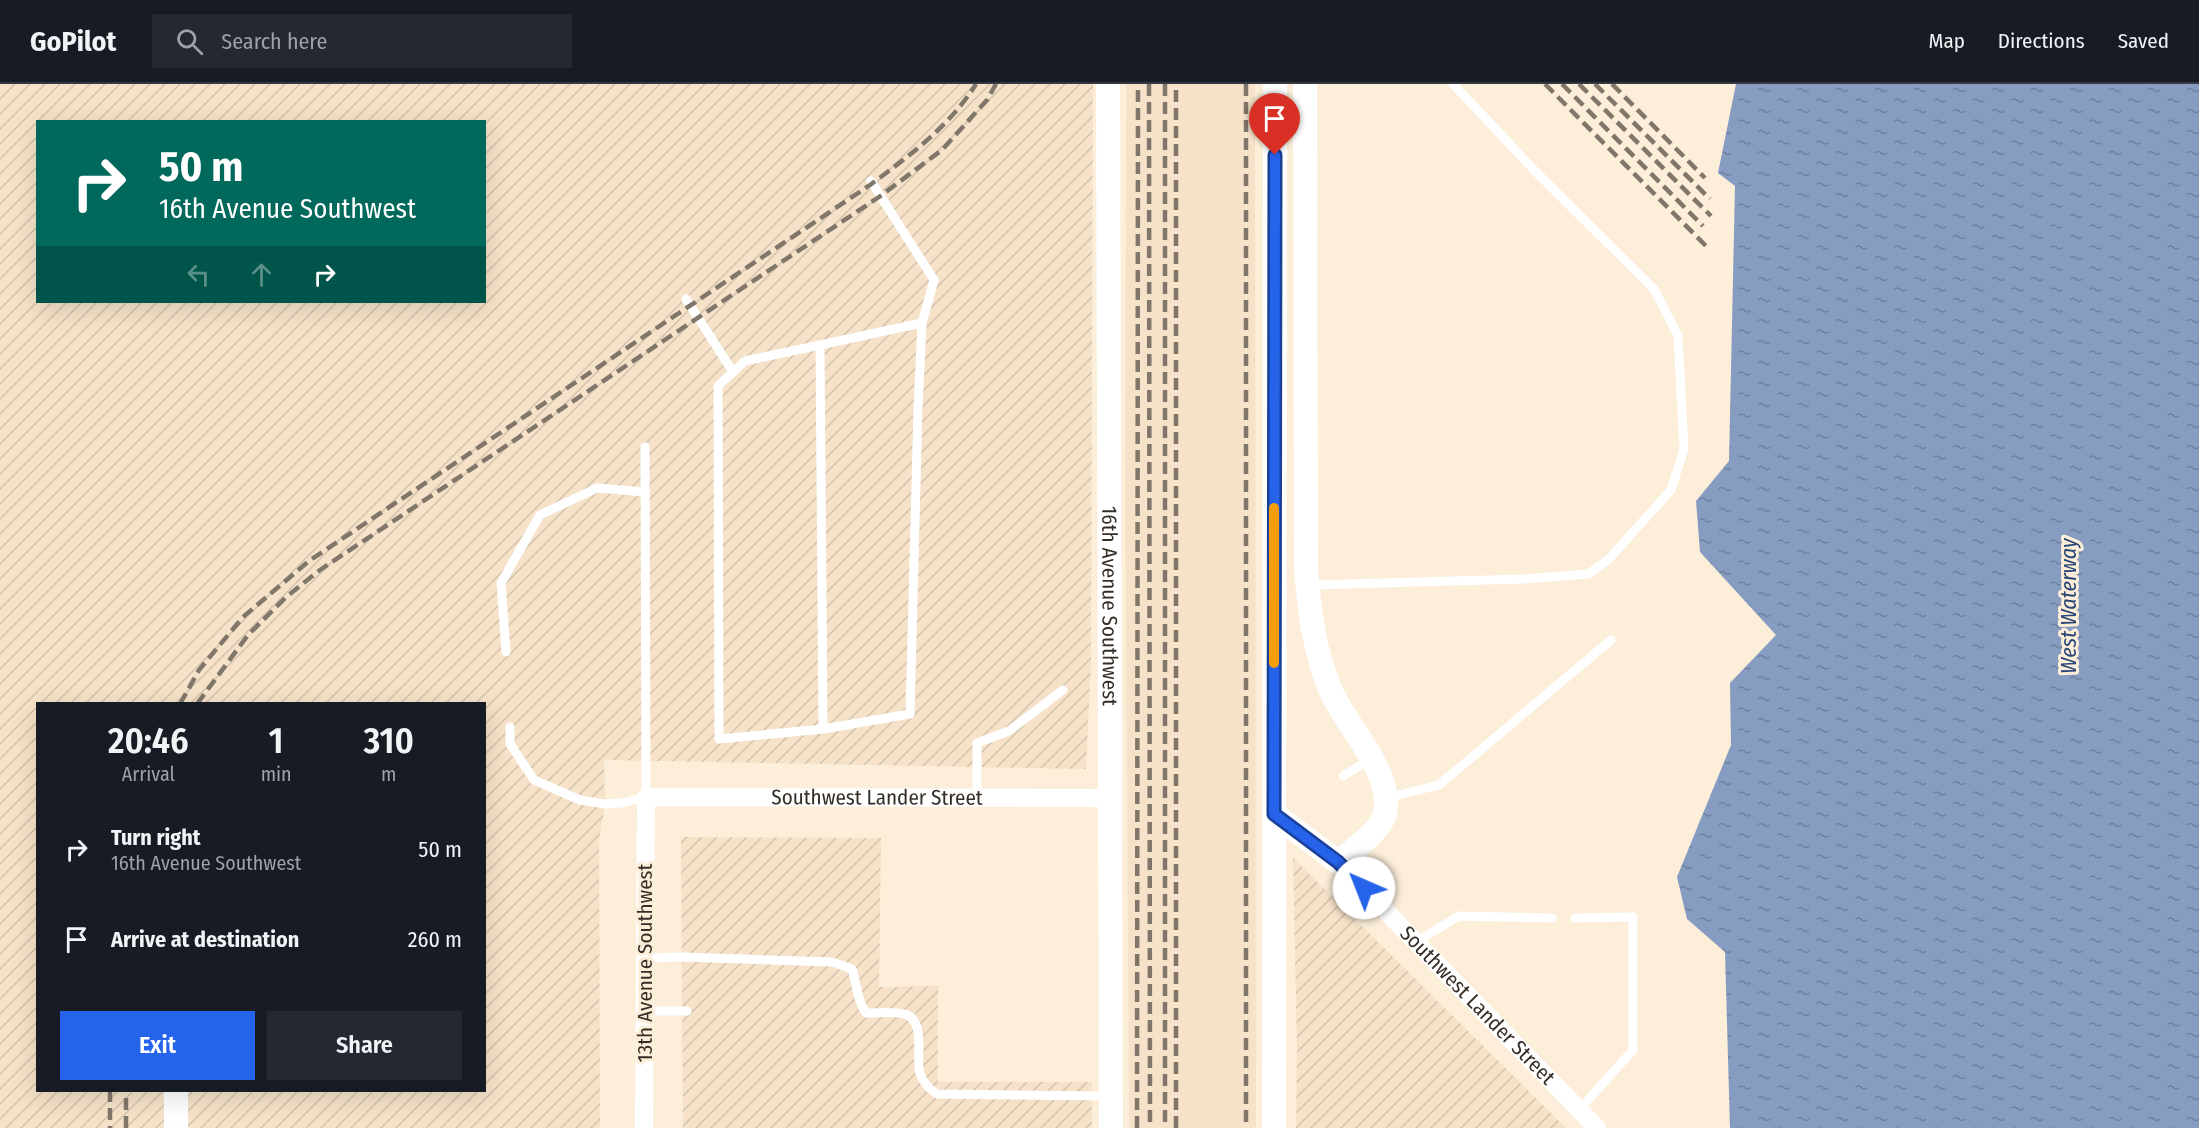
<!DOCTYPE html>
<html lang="en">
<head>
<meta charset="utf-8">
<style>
	body { margin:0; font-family:"Fira Sans Condensed",sans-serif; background:#242831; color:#f1f3f6; height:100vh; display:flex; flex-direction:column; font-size:22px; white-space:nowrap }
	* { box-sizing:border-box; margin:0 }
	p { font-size:20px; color:#9ea1a6 }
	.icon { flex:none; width:33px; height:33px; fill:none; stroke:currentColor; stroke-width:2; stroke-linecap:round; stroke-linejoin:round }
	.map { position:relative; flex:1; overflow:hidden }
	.panel { position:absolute; left:36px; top:618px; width:450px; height:390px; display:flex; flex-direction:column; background:#171b24; border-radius:0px; box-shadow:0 6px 24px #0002 }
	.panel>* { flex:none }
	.banner { position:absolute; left:36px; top:36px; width:450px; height:183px; border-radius:0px; box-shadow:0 6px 24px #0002; background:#00695c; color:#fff; overflow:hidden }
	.pin { position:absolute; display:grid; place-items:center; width:51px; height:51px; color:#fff; margin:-62px -26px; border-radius:50% 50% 50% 0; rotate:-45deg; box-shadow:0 0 6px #0007 }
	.pin .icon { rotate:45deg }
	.me { position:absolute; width:66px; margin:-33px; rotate:316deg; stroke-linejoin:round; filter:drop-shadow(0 0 4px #0008) }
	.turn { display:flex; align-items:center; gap:21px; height:126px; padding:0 24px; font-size:27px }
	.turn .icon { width:78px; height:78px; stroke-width:2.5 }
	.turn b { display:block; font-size:42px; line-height:51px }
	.lanes { display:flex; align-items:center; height:57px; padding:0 24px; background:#0003; justify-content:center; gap:30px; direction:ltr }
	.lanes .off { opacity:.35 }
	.eta { display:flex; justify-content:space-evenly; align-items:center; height:102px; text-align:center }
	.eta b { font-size:36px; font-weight:600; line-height:42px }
	.primary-button { display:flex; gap:12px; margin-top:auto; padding:12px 24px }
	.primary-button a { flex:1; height:69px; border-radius:0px; background:#2563eb; color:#fff; font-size:24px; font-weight:600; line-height:69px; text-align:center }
	.primary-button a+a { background:#242831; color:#f1f3f6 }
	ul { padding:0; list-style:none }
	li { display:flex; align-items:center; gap:18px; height:90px; padding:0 24px }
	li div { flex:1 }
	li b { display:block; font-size:22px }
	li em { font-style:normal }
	header { display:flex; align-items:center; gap:36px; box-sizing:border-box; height:84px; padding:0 30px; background:#171b24; border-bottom:2px solid #363941 }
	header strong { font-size:28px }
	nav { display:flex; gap:33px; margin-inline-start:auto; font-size:21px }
	.search { width:420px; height:54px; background:#242831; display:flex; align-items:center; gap:15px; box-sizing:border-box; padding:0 21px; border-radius:0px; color:#9ea1a6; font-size:22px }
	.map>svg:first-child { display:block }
	.industrial { fill:url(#industrial-furrows); fill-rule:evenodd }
	.built { fill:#f5e2c8 }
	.water { fill:url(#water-ripples) }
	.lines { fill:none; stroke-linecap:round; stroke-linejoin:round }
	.lane { stroke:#fff; stroke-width:9 }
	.street { stroke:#fff; stroke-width:18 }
	.secondary { stroke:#fff; stroke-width:24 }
	.rail { stroke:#80776a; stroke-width:4.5; stroke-dasharray:12 6; stroke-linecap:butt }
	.route-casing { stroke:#184099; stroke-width:15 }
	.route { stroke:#2563eb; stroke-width:10 }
	.slow { stroke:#f59e0b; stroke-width:10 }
	.labels { text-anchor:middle; stroke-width:6; stroke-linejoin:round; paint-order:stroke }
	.street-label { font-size:21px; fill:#342e27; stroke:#fceed9 }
	.water-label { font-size:22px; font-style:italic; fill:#294676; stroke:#fceed9 }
</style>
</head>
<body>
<header>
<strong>GoPilot</strong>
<div class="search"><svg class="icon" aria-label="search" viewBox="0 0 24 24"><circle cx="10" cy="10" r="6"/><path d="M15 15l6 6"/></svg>Search here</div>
<nav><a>Map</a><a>Directions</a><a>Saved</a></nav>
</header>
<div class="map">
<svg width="2199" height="1044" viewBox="0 0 2199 1044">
	<defs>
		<pattern id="industrial-furrows" width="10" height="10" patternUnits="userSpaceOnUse" patternTransform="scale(1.5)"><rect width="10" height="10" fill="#f5e2c8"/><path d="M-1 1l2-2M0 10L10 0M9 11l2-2" fill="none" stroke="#d3c2ac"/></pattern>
		<pattern id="water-ripples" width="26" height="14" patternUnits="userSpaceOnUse" patternTransform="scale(1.5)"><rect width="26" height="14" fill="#869cc1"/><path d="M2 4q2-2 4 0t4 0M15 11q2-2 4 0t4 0" fill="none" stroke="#6e809d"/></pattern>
	</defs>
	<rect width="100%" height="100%" fill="#fceed9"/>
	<g class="industrial">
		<path d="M0,0H1093L1091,577L1086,685L604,676L605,720L599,757L600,1044H0ZM38,38H484V218H38ZM38,620H484V1006H38Z"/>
		<path d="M681,753L881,754L879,903L938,902V998H1092V1044H683Z"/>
		<path d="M1293,774L1566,1044H1296L1297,962Z"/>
	</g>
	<path class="built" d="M1126,0H1255L1256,1044H1129L1125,361Z"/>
	<path class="water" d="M1736,0H2199V1044H1730L1725,868L1687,835L1677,793L1731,661L1730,599L1776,551L1700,468L1696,417L1729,377L1735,102L1718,89Z"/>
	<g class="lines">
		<g class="lane">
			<path d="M871,97L934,196L922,239L918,324L910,630L823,645L820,261L922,239"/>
			<path d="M686,215L733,288"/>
			<path d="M820,261L745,277L718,302L719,655L823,645"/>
			<path d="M1310,501L1524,495L1588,490L1608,476L1671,406L1684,365L1678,252L1654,205L1536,88L1453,0"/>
			<path d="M506,568L501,499L540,431L597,404L645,408"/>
			<path d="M510,643V660L534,696L580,716L605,720L622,719L646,713L645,363"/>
			<path d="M1343,692L1371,675"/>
			<path d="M1386,714L1439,701L1611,556"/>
			<path d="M977,715V659L1009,647L1063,606"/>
			<path d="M1575,834L1633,833V966L1579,1026"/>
			<path d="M1416,858L1459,832L1552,834"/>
			<path d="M645,874L684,873L832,878L852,885C857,900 857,917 866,929C878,929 893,927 904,930C927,935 915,974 920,989C923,999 929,1005 937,1010L1109,1012"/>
			<path d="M645,927H687"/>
		</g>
		<g class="street">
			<path id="s1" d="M1338,778L1597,1044"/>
			<path id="s2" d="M644,1044L646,713L1110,714"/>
		</g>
		<g class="secondary">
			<path id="s3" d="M1108,0L1111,1044"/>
			<path d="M1274,730L1338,778C1352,767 1382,746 1385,729C1393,686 1346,643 1330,605C1314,566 1309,525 1306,483L1305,0"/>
			<path d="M176,1044V1006"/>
			<path d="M1274,1044L1275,0"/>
		</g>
		<g class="rail">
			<path d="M1149,0L1150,1044"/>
			<path d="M1165,0V1044"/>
			<path d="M1246,0V1044"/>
			<path d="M1545,0L1707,163"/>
			<path d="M1562,0L1703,142"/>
			<path d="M1579,0L1711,132"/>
			<path d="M1595,0L1710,115"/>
			<path d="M1612,0L1705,94"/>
			<path d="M180,620L199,586L243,533L309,477L870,101C909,72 950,42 976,0"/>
			<path d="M197,620L248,551L285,514L320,486L879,113L942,66L987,16L996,0"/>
			<path d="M110,1006V1044"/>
			<path d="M126,1044V1006"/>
			<path d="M1137,1044L1138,0"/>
			<path d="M1176,1044V0"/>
		</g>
	</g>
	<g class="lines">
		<g class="route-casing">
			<path id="route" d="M1275,71L1274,730L1338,778L1364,804"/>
		</g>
		<use href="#route" class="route"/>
		<path class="slow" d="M1274,424V579"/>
	</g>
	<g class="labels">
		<g class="street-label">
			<text dy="7" stroke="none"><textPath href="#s3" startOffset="522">16th Avenue Southwest</textPath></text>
			<text dy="7" stroke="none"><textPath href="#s2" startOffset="562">Southwest Lander Street</textPath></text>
			<text transform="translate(645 879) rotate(-90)" y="7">13th Avenue Southwest</text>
			<text dy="7" stroke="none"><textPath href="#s1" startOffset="200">Southwest Lander Street</textPath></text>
		</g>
		<g class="water-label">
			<text transform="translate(2068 522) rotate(-90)" y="8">West Waterway</text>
		</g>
	</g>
</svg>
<div class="pin" style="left:1275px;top:71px;background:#d93025"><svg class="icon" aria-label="arrive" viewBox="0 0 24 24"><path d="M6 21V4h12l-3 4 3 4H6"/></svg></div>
<svg class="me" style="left:1364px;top:804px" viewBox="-20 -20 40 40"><circle r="19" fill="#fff"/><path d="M0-13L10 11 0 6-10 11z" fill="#2563eb"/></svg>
<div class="banner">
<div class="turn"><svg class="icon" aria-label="right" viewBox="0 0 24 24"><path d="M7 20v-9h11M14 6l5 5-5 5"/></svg><div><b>50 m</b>16th Avenue Southwest</div></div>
<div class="lanes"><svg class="icon off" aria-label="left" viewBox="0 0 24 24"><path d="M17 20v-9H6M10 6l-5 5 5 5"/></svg><svg class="icon off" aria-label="ahead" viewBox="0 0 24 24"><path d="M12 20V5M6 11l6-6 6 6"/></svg><svg class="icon" aria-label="right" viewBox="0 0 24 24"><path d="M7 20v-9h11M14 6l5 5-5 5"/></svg></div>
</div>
<section class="panel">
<div class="eta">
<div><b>20:46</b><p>Arrival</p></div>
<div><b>1</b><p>min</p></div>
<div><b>310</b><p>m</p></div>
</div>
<ul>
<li><svg class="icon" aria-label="right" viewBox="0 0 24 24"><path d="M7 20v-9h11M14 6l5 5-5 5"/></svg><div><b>Turn right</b><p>16th Avenue Southwest</p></div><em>50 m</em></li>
<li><svg class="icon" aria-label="arrive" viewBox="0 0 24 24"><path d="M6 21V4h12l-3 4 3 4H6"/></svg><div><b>Arrive at destination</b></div><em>260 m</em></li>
</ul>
<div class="primary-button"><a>Exit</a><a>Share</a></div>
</section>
</div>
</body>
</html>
